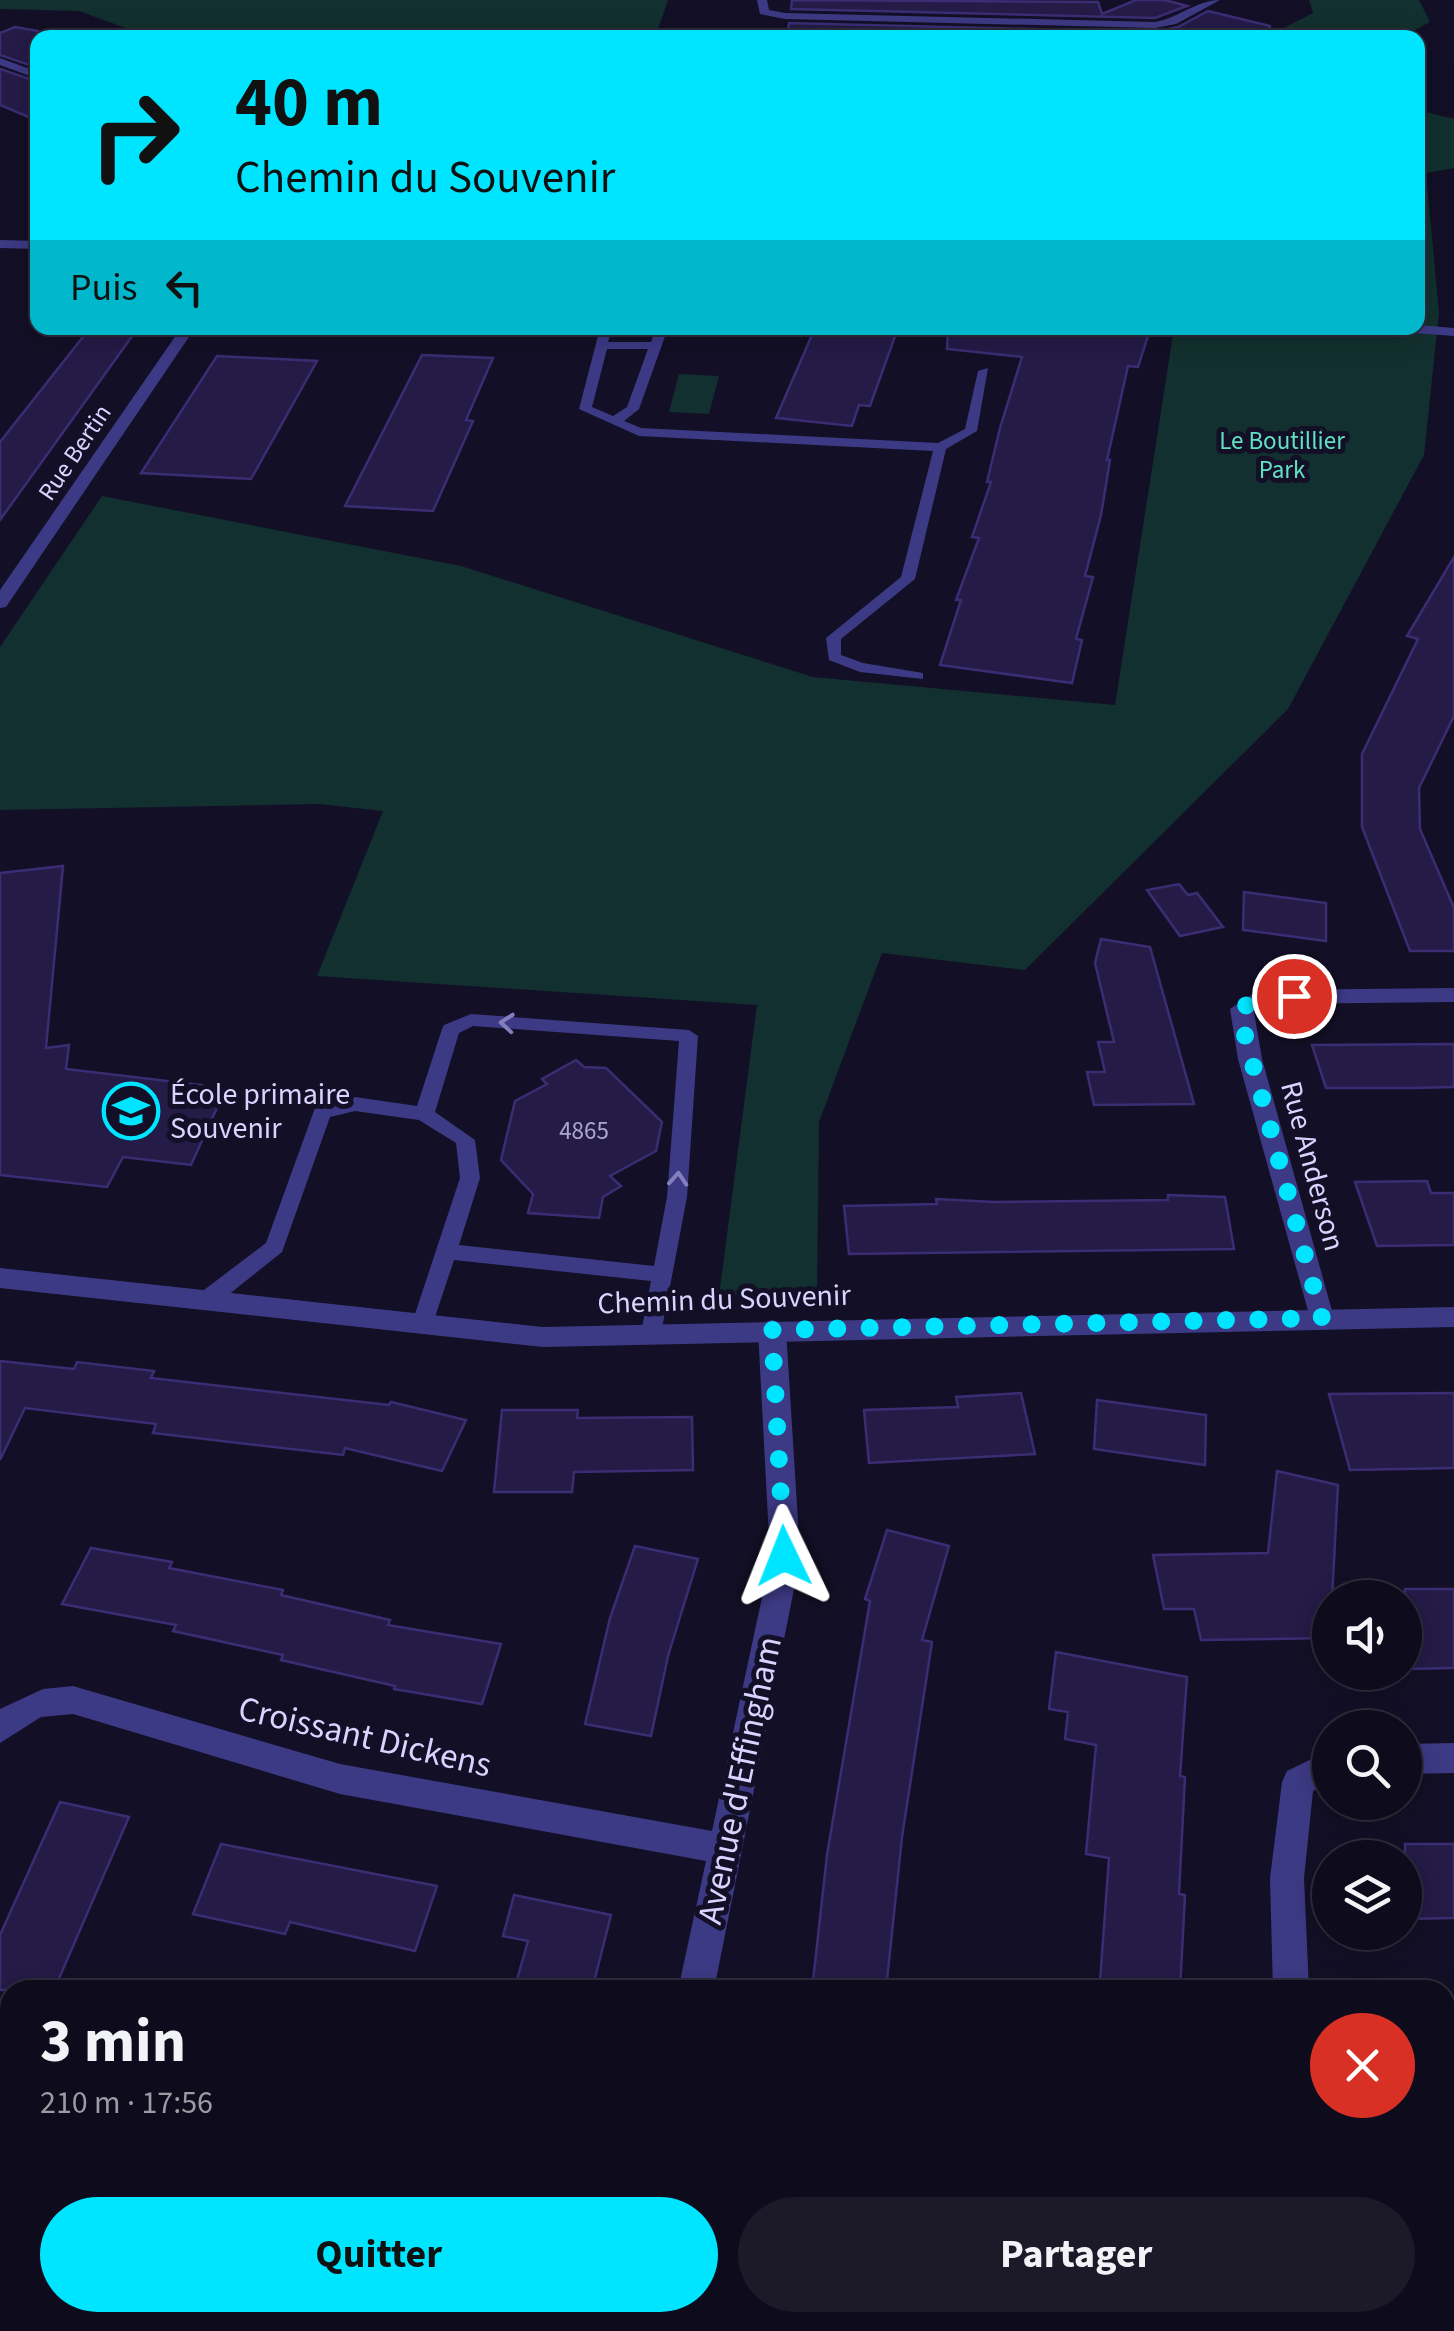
<!DOCTYPE html>
<html lang="fr">
<head>
<meta charset="utf-8">
<style>
	body { margin:0; font-family:"Source Sans 3",sans-serif; background:#1c1929; color:#f1f3f6; height:100vh; display:flex; flex-direction:column; font-size:38px; white-space:nowrap }
	* { box-sizing:border-box; margin:0 }
	p { font-size:32px; color:#9b9ba3 }
	.icon { flex:none; width:55px; height:55px; fill:none; stroke:currentColor; stroke-width:2; stroke-linecap:round; stroke-linejoin:round }
	.map { position:relative; flex:1; overflow:hidden }
	.details { position:absolute; left:0px; top:1980px; width:1455px; height:352px; display:flex; flex-direction:column; background:#0e0b1c; border-radius:30px 30px 0 0; box-shadow:0 5px 25px #0003,0 0 0 2px #2e2b3b }
	.details>* { flex:none }
	.guide { position:absolute; left:30px; top:30px; width:1395px; height:305px; border-radius:20px; box-shadow:0 5px 25px #0003,0 0 0 2px #2e2b3b; background:#00e5ff; color:#111; overflow:hidden }
	.controls { position:absolute; left:1312px; top:1580px; display:grid; gap:20px }
	.controls a { display:grid; place-items:center; width:110px; height:110px; border-radius:50%; background:#0e0b1c; box-shadow:0 5px 25px #0003,0 0 0 2px #2e2b3b; font-size:50px }
	.pin { position:absolute; display:grid; place-items:center; width:85px; height:85px; color:#fff; margin:-42px; border:5px solid #fff; border-radius:50%; box-shadow:0 2px 10px #0007 }
	.me { position:absolute; width:110px; margin:-55px; rotate:358deg; stroke-linejoin:round; filter:drop-shadow(0 0 8px #0008) }
	.turn { display:flex; align-items:center; gap:35px; height:210px; padding:0 40px; font-size:45px }
	.turn .icon { width:130px; height:130px; stroke-width:2.5 }
	.turn b { display:block; font-size:70px; line-height:85px }
	.then { display:flex; align-items:center; height:95px; padding:0 40px; background:#0003; gap:20px; font-size:38px }
	.round { display:grid; place-items:center; flex:none; width:105px; height:105px; border-radius:52px; background:#1c1929 }
	.overview { display:flex; align-items:center; justify-content:space-between; height:170px; padding:0 40px }
	h1 { font-size:60px; font-weight:700; line-height:75px }
	.action { display:flex; gap:20px; margin-top:auto; padding:20px 40px }
	.action a { flex:1; height:115px; border-radius:60px; background:#00e5ff; color:#111; font-size:40px; font-weight:700; line-height:115px; text-align:center }
	.action a+a { background:#1c1929; color:#f1f3f6 }
	.map>svg:first-child { display:block }
	.green { fill:#12302f }
	.building { fill:#241b47; stroke:#3b2d73; stroke-width:2.5 }
	.lines { fill:none; stroke-linecap:round; stroke-linejoin:round }
	.service { fill:#3d3a85; fill-rule:evenodd }
	.minor { fill:#3d3a85; fill-rule:evenodd }
	.tertiary { fill:#3d3a85; fill-rule:evenodd }
	.oneway { stroke:#837fbc }
	.route { stroke:#00e5ff; stroke-width:18; stroke-dasharray:0 32.4 }
	.labels { text-anchor:middle; stroke-width:10; stroke-linejoin:round; paint-order:stroke }
	.far-park-label { font-size:25px; fill:#5fe0c0; stroke:#130f26 }
	.far-street-label { font-size:25px; fill:#d9d4ff; stroke:#130f26 }
	.number-label { font-size:25px; fill:#aca6d1 }
	.poi-label { font-size:30px; fill:#d9d4ff; stroke:#130f26; text-anchor:start }
	.street-label { font-size:30px; fill:#d9d4ff; stroke:#130f26 }
	.near-street-label { font-size:35px; fill:#d9d4ff; stroke:#130f26 }
</style>
</head>
<body>
<div class="map">
<svg width="1454" height="2331" viewBox="0 0 1454 2331">
	<rect width="100%" height="100%" fill="#130f26"/>
	<g class="green">
		<path d="M0,0H668L655,38L150,37L79,11L0,9Z"/>
		<path d="M1309,0H1419L1430,22L1402,37L1264,38L1313,13Z"/>
		<path d="M1418,110L1454,119V168L1426,173L1439,313L1424,455L1288,709L1025,970L882,953L819,1122L817,1295L719,1296L757,1005L317,976L383,811L320,804L0,810V647L102,496L461,566L813,677L1115,705L1174,328H1418Z"/>
		<path d="M679,374L719,376L709,414L669,412Z"/>
	</g>
	<g class="building">
		<path d="M792,0L1098,2L1102,14L1136,0H1165L1187,6L1155,18L791,9Z"/>
		<path d="M1208,11L1270,26L1269,38L787,37L789,23L1155,32L1178,27Z"/>
		<path d="M15,27L38,31V68L0,55V33Z"/>
		<path d="M0,69L38,82V121L0,105Z"/>
		<path d="M90,328H138L0,520V442Z"/>
		<path d="M815,328H898L870,406L859,405L852,426L776,418Z"/>
		<path d="M948,328H1144L1142,332L1149,333L1138,367L1128,366L1107,460H1110L1101,515L1085,576L1093,577L1076,639L1082,640L1072,683L940,665L961,600H956L979,538L972,537L991,482H987L1000,428L1022,357L947,349Z"/>
		<path d="M422,355L493,358L466,420L473,421L433,511L345,506Z"/>
		<path d="M217,356L317,361L251,479L141,473Z"/>
		<path d="M1454,557V716L1419,788L1420,829L1454,908V951H1410L1362,827V754L1418,639L1407,636Z"/>
		<path d="M63,866L46,1048L69,1045L66,1069L226,1088L191,1165L123,1157L107,1187L0,1175V873Z"/>
		<path d="M1179,884L1188,895L1197,893L1223,927L1180,936L1147,890Z"/>
		<path d="M1244,892L1326,903V941L1243,930Z"/>
		<path d="M1101,939L1150,947L1194,1104L1094,1105L1087,1072H1105L1098,1042H1114L1095,963Z"/>
		<path d="M1454,1044V1087L1413,1088H1326L1312,1045Z"/>
		<path d="M576,1060L584,1067L606,1068L662,1122L656,1151L610,1176L621,1186L603,1197L599,1218L528,1213L533,1194L501,1160L515,1101L547,1084L542,1079Z"/>
		<path d="M1427,1181L1431,1193H1454V1245L1377,1246L1355,1182Z"/>
		<path d="M1168,1195L1225,1197L1234,1249L849,1254L844,1206L937,1204L936,1199L995,1202L1168,1200Z"/>
		<path d="M0,1361L74,1369L77,1362L154,1371L151,1378L389,1405L391,1402L466,1420L442,1471L345,1448L343,1455L153,1433L156,1424L25,1408L0,1460Z"/>
		<path d="M1021,1393L1035,1454L869,1463L864,1410L958,1407L956,1397Z"/>
		<path d="M1454,1393V1468L1350,1470L1329,1394Z"/>
		<path d="M1097,1400L1206,1415L1205,1465L1094,1449Z"/>
		<path d="M502,1410H578L577,1418L692,1417L693,1470L574,1472L572,1492H494Z"/>
		<path d="M1277,1471L1338,1485L1330,1638L1201,1640L1194,1609H1164L1153,1555L1268,1553Z"/>
		<path d="M887,1530L949,1546L922,1640L932,1642L902,1837L886,1990H812L827,1855L870,1601L865,1599Z"/>
		<path d="M635,1546L698,1559L668,1656L651,1736L585,1724L610,1618Z"/>
		<path d="M91,1548L172,1562L169,1568L283,1590L281,1595L390,1620L388,1625L501,1644L482,1704L394,1689L395,1686L281,1660L283,1655L173,1631L176,1625L62,1604Z"/>
		<path d="M1405,1589H1454V1668L1405,1669Z"/>
		<path d="M1056,1652L1187,1677L1180,1776L1185,1777L1179,1894L1185,1895L1180,1990H1147L1100,1981L1109,1858L1086,1854L1096,1745L1065,1739L1068,1712L1049,1709Z"/>
		<path d="M60,1802L129,1817L54,1990H0V1935Z"/>
		<path d="M221,1844L437,1886L415,1951L290,1922L285,1934L193,1914Z"/>
		<path d="M1405,1844H1454V1918L1405,1919Z"/>
		<path d="M514,1895L611,1915L592,1990H514L528,1941L503,1936Z"/>
	</g>
	<g class="lines">
		<g class="service">
			<path d="M600,328H612L608,342H651L656,328H668L639,409L624,421L641,428L938,443L965,429L978,371L988,368L977,431L946,449L915,579L841,639V655L863,663L923,673V679L860,672L829,660L826,638L901,577L933,451L639,436L579,409ZM607,349H648L627,407L613,416L592,407Z"/>
			<path d="M471,1014L689,1030L698,1036L687,1197L660,1339H644L641,1333L651,1281L454,1260L430,1332H414L411,1326L460,1178L456,1143L419,1120L355,1111L330,1117L282,1252L212,1308H196L193,1302L196,1296L266,1243L315,1108L355,1097L417,1106L442,1029L444,1025ZM473,1026L679,1041L667,1197L654,1266L459,1245L480,1178L475,1140L435,1112L459,1033Z"/>
		</g>
		<g class="minor">
			<path d="M757,0H767L769,10L785,13L1155,22C1178,18 1197,0 1220,0L1176,24L1155,28L785,19L760,14Z"/>
			<path d="M0,58L38,72V79L0,65Z"/>
			<path d="M0,240L38,241V249L0,248Z"/>
			<path d="M1418,325L1454,328V336L1401,332L1394,328Z"/>
			<path d="M181,328H195L6,607L0,608V590Z"/>
			<path d="M1454,988V1002L1264,1004L1254,1012L1262,1059L1334,1318L1330,1325H1312L1238,1059L1230,1009L1259,990Z"/>
			<path d="M772,1320L782,1323L786,1330L799,1538L797,1574L714,1990H678L706,1861L340,1794L73,1714L41,1717L0,1743V1709L43,1689L73,1686L340,1764L712,1831L767,1574L769,1538L758,1330L762,1323Z"/>
			<path d="M1454,1743V1773L1405,1774V1744Z"/>
			<path d="M1330,1750V1782L1313,1791L1304,1878L1309,1990H1273L1270,1878L1282,1782L1287,1771Z"/>
			<path d="M609,2322H648L647,2331H607Z"/>
			<path d="M1280,2322H1324L1328,2331H1280Z"/>
		</g>
		<path class="tertiary" d="M0,1268L543,1327L1454,1307V1327L543,1347L0,1288Z"/>
	</g>
	<defs><path id="oneway-chevron" d="M-2-3.5L2.5 0L-2 3.5" fill="none" stroke-width="1.6" stroke-linecap="round" stroke-linejoin="round" transform="scale(2.5)"/></defs>
	<g class="oneway">
		<use href="#oneway-chevron" transform="translate(507 1023) rotate(-175)"/>
		<use href="#oneway-chevron" transform="translate(678 1179) rotate(-86)"/>
	</g>
	<g class="lines">
		<path class="route" d="M784,1556L772,1330L1322,1318L1240,1017C1247,992 1273,997 1294,996"/>
	</g>
	<defs>
		<g id="school-ring" transform="scale(2.875)"><circle r="9.5" fill="#130f26" stroke="#00e5ff" stroke-width="1.5"/><path d="M0-5L7-2L0 1L-7-2ZM-4 1L0 2.5L4 1V4Q0 6-4 4Z" fill="#00e5ff"/></g>
	</defs>
	<g fill-rule="evenodd">
		<use href="#school-ring" x="131" y="1111"/>
	</g>
	<g class="labels">
		<g class="far-park-label">
			<text x="1282" y="449">Le Boutillier<tspan x="1282" dy="29">Park</tspan></text>
		</g>
		<g class="far-street-label">
			<text transform="translate(74 452) rotate(-56)" y="9">Rue Bertin</text>
		</g>
		<g class="number-label">
			<text x="584" y="1139">4865</text>
		</g>
		<g class="poi-label">
			<text x="170" y="1104">École primaire<tspan x="170" dy="34">Souvenir</tspan></text>
		</g>
		<g class="street-label">
			<text transform="translate(1313 1166) rotate(75)" y="10">Rue Anderson</text>
			<text transform="translate(724 1299) rotate(-2)" y="10">Chemin du Souvenir</text>
		</g>
		<g class="near-street-label">
			<text transform="translate(365 1736) rotate(13)" y="12">Croissant Dickens</text>
			<text transform="translate(739 1780) rotate(-78)" y="12">Avenue d'Effingham</text>
		</g>
	</g>
</svg>
<div class="controls">
<a><svg class="icon" aria-label="sound" viewBox="0 0 24 24"><path d="M4 9h4l5-4v14l-5-4H4zM17 9q2 3 0 6"/></svg></a>
<a><svg class="icon" aria-label="search" viewBox="0 0 24 24"><circle cx="10" cy="10" r="6"/><path d="M15 15l6 6"/></svg></a>
<a><svg class="icon" aria-label="layers" viewBox="0 0 24 24"><path d="M12 4l9 5-9 5-9-5zM3 14l9 5 9-5"/></svg></a>
</div>
<div class="pin" style="left:1294px;top:996px;background:#d93025"><svg class="icon" aria-label="arrive" viewBox="0 0 24 24"><path d="M6 21V4h12l-3 4 3 4H6"/></svg></div>
<svg class="me" style="left:784px;top:1556px" viewBox="-20 -20 40 40"><path d="M0-17L14 15 0 8-14 15z" fill="#00e5ff" stroke="#fff" stroke-width="4"/></svg>
<div class="guide">
<div class="turn"><svg class="icon" aria-label="right" viewBox="0 0 24 24"><path d="M7 20v-9h11M14 6l5 5-5 5"/></svg><div><b>40 m</b>Chemin du Souvenir</div></div>
<div class="then">Puis<svg class="icon" aria-label="left" viewBox="0 0 24 24"><path d="M17 20v-9H6M10 6l-5 5 5 5"/></svg></div>
</div>
<section class="details">
<div class="overview"><div><h1>3 min</h1><p>210 m · 17:56</p></div><a class="round" style="background:#d93025;color:#fff"><svg class="icon" aria-label="close" viewBox="0 0 24 24"><path d="M6 6l12 12M18 6L6 18"/></svg></a></div>
<div class="action"><a>Quitter</a><a>Partager</a></div>
</section>
</div>
</body>
</html>
